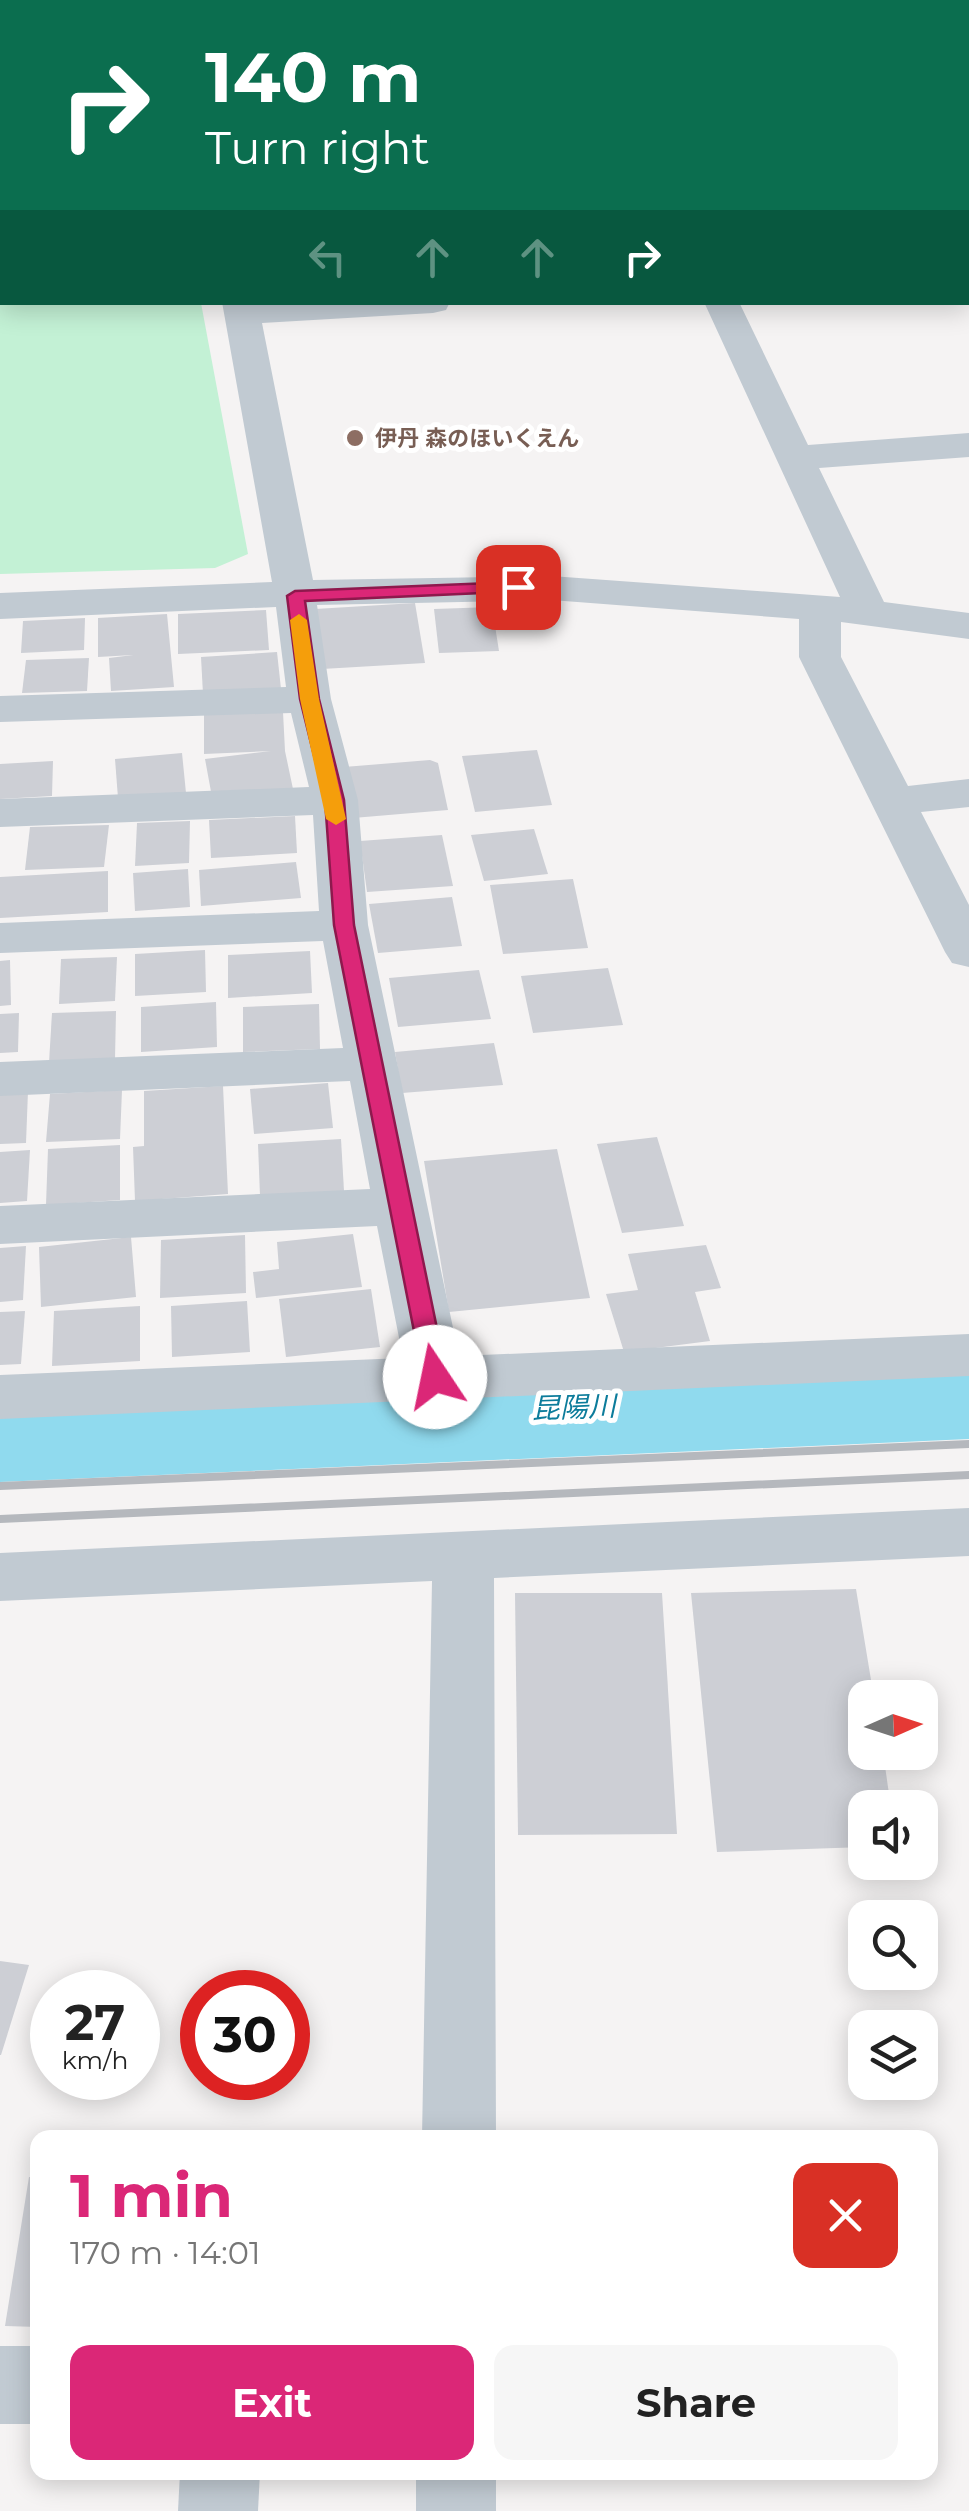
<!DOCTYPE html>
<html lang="en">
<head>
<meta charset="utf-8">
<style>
	body { margin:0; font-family:Montserrat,"Noto Sans JP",sans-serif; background:#f6f6f6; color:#222; height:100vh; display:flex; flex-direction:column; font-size:38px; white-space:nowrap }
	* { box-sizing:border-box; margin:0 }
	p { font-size:32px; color:#767676 }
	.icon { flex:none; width:55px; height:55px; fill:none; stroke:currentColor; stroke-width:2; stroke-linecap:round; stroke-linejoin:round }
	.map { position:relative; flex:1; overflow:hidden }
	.details { position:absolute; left:30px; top:2130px; width:908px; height:350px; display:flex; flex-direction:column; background:#fff; border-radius:20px; box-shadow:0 5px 25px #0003 }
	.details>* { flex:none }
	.hud { position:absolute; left:0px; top:0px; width:970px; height:305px; box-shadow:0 5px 25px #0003; background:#0b6e4f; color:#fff; overflow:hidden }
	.needle { width:65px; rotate:87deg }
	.controls { position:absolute; left:848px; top:1680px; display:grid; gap:20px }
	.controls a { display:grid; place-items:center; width:90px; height:90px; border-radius:20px; background:#fff; box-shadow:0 5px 25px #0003; font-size:50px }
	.speed { position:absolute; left:30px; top:1970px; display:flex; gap:20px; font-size:50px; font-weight:700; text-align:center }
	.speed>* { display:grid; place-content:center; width:130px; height:130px; border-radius:50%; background:#fff; box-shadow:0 5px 25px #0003; line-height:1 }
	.speed small { font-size:25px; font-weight:400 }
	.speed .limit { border:15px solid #d22; background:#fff; color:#111 }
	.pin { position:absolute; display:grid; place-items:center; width:85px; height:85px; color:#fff; margin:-42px; border-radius:20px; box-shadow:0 5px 15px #0006 }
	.me { position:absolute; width:110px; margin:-55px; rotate:349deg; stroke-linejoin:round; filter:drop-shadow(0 0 8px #0008) }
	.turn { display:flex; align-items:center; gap:35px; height:210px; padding:0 40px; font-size:45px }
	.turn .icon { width:130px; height:130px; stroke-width:2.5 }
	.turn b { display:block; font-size:70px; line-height:85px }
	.lanes { display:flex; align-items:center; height:95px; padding:0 40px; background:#0003; justify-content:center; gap:50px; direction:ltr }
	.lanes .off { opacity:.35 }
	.round { display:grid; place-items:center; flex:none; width:105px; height:105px; border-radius:20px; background:#f6f6f6 }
	.summary { display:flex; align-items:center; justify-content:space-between; height:170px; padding:0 40px }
	h1 { font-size:60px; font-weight:700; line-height:75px; color:#db2777 }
	.cta { display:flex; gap:20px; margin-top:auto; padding:20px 40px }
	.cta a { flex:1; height:115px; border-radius:20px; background:#db2777; color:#fff; font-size:40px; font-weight:700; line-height:115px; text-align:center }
	.cta a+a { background:#f6f6f6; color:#222 }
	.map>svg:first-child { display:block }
	.green { fill:#c3f1d5 }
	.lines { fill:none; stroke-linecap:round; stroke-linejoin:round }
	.river { fill:#90daee; fill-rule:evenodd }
	.building { fill:#cdcfd5 }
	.minor { fill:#c1cad2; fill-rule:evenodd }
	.major { fill:#b3c2d1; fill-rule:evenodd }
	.rail { stroke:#b5b8bd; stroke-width:8 }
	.route { fill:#db2777; stroke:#8e194d; stroke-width:2.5 }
	.slow { fill:#f59e0b }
	.education-dot { fill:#8d6e63; stroke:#fff; stroke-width:4 }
	.labels { text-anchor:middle; stroke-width:10; stroke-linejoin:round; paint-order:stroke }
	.far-education-label { font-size:22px; font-weight:bold; fill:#785e54; stroke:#fff; text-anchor:start }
	.water-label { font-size:28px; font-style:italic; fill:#0c7c9b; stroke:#fff }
</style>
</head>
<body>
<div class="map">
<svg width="969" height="2511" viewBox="0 0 969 2511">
	<rect width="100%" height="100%" fill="#f5f3f3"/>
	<path class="green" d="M0,62L2,302L201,303L248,554L215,568L0,574Z"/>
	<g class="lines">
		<path class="river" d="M969,1341V1439L0,1482V1382Z"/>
	</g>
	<g class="building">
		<path d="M415,603L425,663L322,669L315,609Z"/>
		<path d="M492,607L499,651L439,653L434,609Z"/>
		<path d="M266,610L269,650L178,654V614Z"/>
		<path d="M167,614L174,687L111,691L109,658L133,655L98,657V618Z"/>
		<path d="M85,618L84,650L21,653L23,621Z"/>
		<path d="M277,652L281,689L203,694L201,657Z"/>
		<path d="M89,658L87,691L22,693L26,660Z"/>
		<path d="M283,712L285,751L293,789L212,797L205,759L271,751L204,754V715Z"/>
		<path d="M537,750L552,805L475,812L462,756Z"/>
		<path d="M182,753L186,793L118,798L115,759Z"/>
		<path d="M430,760L438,763L448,810L353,818L344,767Z"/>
		<path d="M53,761L52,796L0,799V764Z"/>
		<path d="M295,816L297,853L211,858L209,820Z"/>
		<path d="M190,821L189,863L135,866L137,823Z"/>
		<path d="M109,825L104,867L25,870L30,827Z"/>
		<path d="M534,829L548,874L484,881L471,835Z"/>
		<path d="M442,835L453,886L367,892L360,841Z"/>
		<path d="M296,862L301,898L201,906L199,870Z"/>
		<path d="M188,869L190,907L135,911L133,873Z"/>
		<path d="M108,871V912L0,918V877Z"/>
		<path d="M573,879L588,948L503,954L490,885Z"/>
		<path d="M452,897L462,946L378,953L369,904Z"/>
		<path d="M205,950L206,992L135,996V954Z"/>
		<path d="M310,951L312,993L228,998V955Z"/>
		<path d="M117,957L115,1001L59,1004L61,959Z"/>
		<path d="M10,960L11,1005L0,1006V961Z"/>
		<path d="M608,968L623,1025L533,1033L521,976Z"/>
		<path d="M479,970L491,1019L398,1027L389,978Z"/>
		<path d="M216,1002L217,1047L141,1052V1007Z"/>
		<path d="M319,1004L320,1049L243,1052V1007Z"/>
		<path d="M116,1011L115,1060L49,1063L52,1013Z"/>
		<path d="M19,1013L18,1052L0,1053V1014Z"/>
		<path d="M494,1043L503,1085L402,1093L395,1052Z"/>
		<path d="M328,1083L333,1128L254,1134L250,1089Z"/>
		<path d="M223,1086L228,1194L135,1201L133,1147L144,1146V1091Z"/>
		<path d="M122,1090L120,1139L46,1142L50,1094Z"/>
		<path d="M28,1091L26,1143L0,1144V1093Z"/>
		<path d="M657,1137L684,1226L622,1233L597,1144Z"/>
		<path d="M341,1139L344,1191L260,1196L258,1144Z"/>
		<path d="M120,1145V1200L46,1205L48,1149Z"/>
		<path d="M557,1149L590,1298L449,1312L424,1161Z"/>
		<path d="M30,1150L27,1201L0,1203V1152Z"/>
		<path d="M353,1234L362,1287L256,1298L253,1272L279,1269L277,1242Z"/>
		<path d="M245,1235L246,1293L160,1298L161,1240Z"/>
		<path d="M131,1237L136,1297L41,1307L39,1247Z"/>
		<path d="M706,1245L721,1288L695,1292L710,1341L624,1352L606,1294L638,1290L628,1254Z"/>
		<path d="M26,1246L23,1300L0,1302V1248Z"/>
		<path d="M371,1289L380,1347L286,1357L279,1299Z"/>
		<path d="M247,1301L250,1352L172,1357L171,1306Z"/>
		<path d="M140,1306V1361L52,1366L54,1311Z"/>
		<path d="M25,1311L21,1364L0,1365V1312Z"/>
		<path d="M856,1589L874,1698H865V1752H883L891,1808H865V1847L717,1852L691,1593Z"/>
		<path d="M515,1593H662L677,1834L518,1835Z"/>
		<path d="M0,1961L29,1965L1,2055H0Z"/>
		<path d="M29,2177H38V2327L5,2326Z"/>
	</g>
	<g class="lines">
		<g class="minor">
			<path d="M127,0V2H98L99,0Z"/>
			<path d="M529,0H560L562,2H531Z"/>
			<path d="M832,0H862L863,2H834Z"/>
			<rect x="968" y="21" width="1" height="18"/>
			<rect x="968" y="170" width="1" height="23"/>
			<path d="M222,302H450L446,310L433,313L262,323L313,580L551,576L840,597L704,302H739L808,445L969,433V457L819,468L884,602L969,613V639L841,622V657L908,786L969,779V807L921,812L969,905V967L952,963L945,952L799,657V619L551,600L317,605L331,699L358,800L368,925L459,1356L969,1334V1376L0,1419V1375L403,1358L377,1226L0,1244V1206L370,1189L350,1081L0,1096V1062L343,1048L323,941L0,953V923L319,911L313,815L0,827V799L309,787L291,713L0,722V696L286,687L276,607L0,619V593L272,582Z"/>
			<path d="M969,1508V1556L494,1578L496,2138H422L432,1581L0,1601V1553Z"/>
			<rect x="0" y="2346" width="38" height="78"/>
			<path d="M180,2472H260L258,2511H178Z"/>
			<rect x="416" y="2472" width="80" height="39"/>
		</g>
		<path class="major" d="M0,0H157L2,2V10Z"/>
		<g class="rail">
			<path d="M0,1486L969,1444"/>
			<path d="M0,1519L969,1475"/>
		</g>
	</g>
	<path class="route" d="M518,582L527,587L524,591L305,601L319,699L344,800L354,925L447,1377L435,1386L423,1377L334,925L325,800L300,699L287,596L295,591Z"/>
	<path class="slow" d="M299,614L307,620L319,699L346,819L336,825L326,819L300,699L290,620Z"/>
	<circle class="education-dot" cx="355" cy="438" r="10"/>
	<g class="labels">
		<g class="far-education-label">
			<text x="375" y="446">伊丹 森のほいくえん</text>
		</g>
		<g class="water-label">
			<text transform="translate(574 1407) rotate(-2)" y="10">昆陽川</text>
		</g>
	</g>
</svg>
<div class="controls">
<a><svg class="needle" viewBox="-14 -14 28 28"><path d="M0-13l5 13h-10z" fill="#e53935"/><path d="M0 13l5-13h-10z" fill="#767676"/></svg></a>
<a><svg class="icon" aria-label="sound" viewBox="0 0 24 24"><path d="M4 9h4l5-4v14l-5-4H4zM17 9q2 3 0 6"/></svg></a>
<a><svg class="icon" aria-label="search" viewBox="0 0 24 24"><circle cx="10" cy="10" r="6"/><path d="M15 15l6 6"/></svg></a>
<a><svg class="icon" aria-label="layers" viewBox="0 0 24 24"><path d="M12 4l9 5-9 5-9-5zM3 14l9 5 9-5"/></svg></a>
</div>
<div class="speed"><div>27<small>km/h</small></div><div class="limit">30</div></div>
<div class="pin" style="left:518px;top:587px;background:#d93025"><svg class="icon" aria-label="arrive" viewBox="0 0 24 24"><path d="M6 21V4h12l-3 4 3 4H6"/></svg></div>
<svg class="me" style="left:435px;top:1377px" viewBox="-20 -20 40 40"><circle r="19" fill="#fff"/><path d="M0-13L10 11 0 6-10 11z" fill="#db2777"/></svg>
<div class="hud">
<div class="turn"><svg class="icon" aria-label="right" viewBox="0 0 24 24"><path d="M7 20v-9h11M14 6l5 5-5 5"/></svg><div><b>140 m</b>Turn right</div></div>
<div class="lanes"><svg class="icon off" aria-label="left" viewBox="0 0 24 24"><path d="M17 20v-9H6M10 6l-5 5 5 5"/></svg><svg class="icon off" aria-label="ahead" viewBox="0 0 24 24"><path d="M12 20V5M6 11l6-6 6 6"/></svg><svg class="icon off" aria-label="ahead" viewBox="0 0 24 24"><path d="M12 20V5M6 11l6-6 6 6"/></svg><svg class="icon" aria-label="right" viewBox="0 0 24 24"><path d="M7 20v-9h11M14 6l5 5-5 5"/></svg></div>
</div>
<section class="details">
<div class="summary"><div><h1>1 min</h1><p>170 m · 14:01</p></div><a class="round" style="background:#d93025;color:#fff"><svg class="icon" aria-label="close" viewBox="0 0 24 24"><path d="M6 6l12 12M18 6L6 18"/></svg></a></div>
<div class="cta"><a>Exit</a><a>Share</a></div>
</section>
</div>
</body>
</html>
